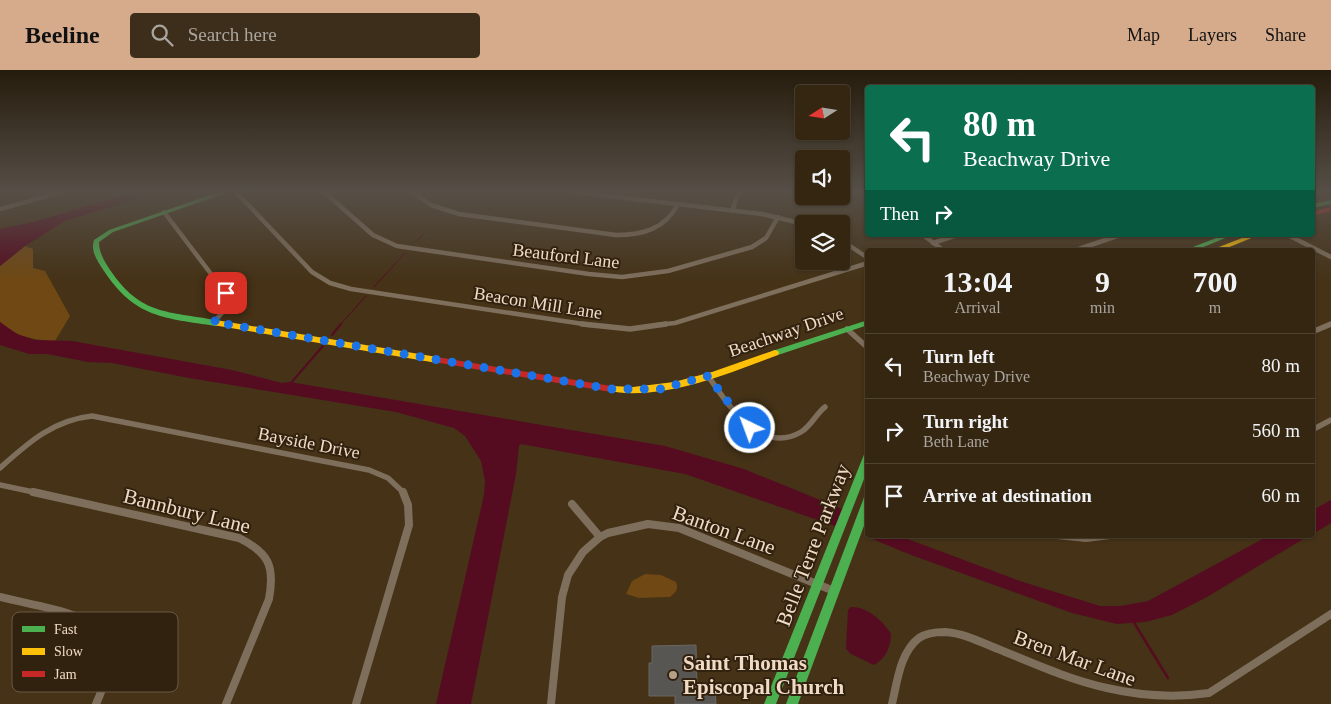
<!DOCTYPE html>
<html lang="en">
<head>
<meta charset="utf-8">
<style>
	body { margin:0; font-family:Georgia,serif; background:#3c2e1a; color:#f1f3f6; height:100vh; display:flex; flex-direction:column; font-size:19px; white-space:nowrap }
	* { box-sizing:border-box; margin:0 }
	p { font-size:16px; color:#a9a59f }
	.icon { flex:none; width:28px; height:28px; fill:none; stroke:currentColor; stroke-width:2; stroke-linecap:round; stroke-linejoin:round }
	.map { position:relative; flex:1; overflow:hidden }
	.drawer { position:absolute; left:865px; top:178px; width:450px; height:290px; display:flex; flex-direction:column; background:#342611; border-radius:5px; box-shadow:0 1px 4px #0004,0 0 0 1px #4e4331 }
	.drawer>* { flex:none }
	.banner { position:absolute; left:865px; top:15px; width:450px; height:152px; border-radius:5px; box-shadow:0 1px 4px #0004,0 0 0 1px #4e4331; background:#0b6e4f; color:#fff; overflow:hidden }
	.needle { width:32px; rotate:258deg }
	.tools { position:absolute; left:795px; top:15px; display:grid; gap:10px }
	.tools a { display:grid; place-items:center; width:55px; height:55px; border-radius:5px; background:#342611; box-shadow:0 1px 4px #0004,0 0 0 1px #4e4331; font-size:25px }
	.pin { position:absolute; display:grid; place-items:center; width:42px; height:42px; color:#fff; margin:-21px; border-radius:10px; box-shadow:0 2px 8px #0006 }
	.me { position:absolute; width:55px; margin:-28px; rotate:318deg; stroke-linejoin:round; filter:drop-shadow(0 0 4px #0008) }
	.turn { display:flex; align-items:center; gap:18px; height:105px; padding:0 15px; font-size:22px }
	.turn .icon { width:65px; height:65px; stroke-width:2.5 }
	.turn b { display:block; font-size:35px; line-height:42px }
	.then { display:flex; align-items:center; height:48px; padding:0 15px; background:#0003; gap:10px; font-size:19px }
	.eta { display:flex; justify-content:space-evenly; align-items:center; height:85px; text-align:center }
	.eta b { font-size:30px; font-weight:800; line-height:35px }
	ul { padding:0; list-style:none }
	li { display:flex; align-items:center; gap:15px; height:65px; padding:0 15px; border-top:1px solid #4e4331 }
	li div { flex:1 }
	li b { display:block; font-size:19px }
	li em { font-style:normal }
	header { display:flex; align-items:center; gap:30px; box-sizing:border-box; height:70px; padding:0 25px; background:#d6ab8b; color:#111 }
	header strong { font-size:24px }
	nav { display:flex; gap:28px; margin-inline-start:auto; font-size:18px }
	.search { width:350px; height:45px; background:#3c2e1a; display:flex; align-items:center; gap:12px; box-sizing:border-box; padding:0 18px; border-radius:5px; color:#a9a59f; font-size:19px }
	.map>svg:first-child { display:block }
	.green { fill:#6f4814 }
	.water { fill:#550c21 }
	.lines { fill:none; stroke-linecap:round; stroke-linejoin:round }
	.stream-far2 { stroke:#550c21; stroke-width:1 }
	.stream-far1 { stroke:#550c21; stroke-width:2 }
	.stream { stroke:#550c21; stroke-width:2.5 }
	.building { fill:#575652; stroke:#686763 }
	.street-far2 { stroke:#7e6e5c; stroke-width:4.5 }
	.street-far1 { stroke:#7e6e5c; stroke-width:5.5 }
	.street { stroke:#7e6e5c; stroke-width:8 }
	.fast { fill:#4caf50; fill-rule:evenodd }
	.slow { fill:#ffc107; fill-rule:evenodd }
	.jam { fill:#c62828; fill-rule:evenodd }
	.route { stroke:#1a73e8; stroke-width:9; stroke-dasharray:0 16.2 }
	.poi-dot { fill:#b5a088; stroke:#31210f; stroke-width:2 }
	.labels { text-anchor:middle; stroke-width:4; stroke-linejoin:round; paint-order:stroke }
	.street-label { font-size:18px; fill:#f1dbc5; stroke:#31210f }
	.near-street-label { font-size:21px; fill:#f1dbc5; stroke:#31210f }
	.near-poi-label { font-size:21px; font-weight:bold; fill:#f1dbc5; stroke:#31210f; text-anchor:start }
	.key { fill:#31210f; stroke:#6b5946; stroke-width:1 }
	.key-label { font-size:14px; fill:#f1dbc5 }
</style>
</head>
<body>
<header>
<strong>Beeline</strong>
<div class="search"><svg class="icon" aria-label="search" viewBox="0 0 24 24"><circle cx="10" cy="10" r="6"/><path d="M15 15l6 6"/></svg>Search here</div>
<nav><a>Map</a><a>Layers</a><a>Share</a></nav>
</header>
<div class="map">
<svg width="1331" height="634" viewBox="0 0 1331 634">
	<rect width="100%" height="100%" fill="#453217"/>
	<g class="green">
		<path d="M25,176L33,179V198L45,201L70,246L55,271C35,270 15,267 0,252V196Z"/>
		<path d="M645,504L661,505L676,512C679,520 675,523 670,527L639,528L626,524L632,511Z"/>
	</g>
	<g class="water">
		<path d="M136,121H162L65,151L25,176L0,196V159L33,152Z"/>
		<path d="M0,252L17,264L35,270L72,271L232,300L282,313L290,312L665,376L744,399L842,439L835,456L685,404L521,374L519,376L516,404L471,634H436L484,425L485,411L481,391L465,366L454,358L396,342L189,308L112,293L88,292L47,284H29L0,275Z"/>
		<path d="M1331,430V453L1313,464V440Z"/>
		<path d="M872,465H897L1023,512L1100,536H1120L1148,531L1270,465H1310L1207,527L1172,545L1145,552L1117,554L1072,543L911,485L870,468Z"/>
		<path d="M851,537C867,536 884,552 891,564C891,577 885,589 874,595L851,584L846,579L848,540Z"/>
	</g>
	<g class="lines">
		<g class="stream-far2">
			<path d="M711,121L714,122"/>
			<path d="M417,171L425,162"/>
			<path d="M374,217L405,183"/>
			<path d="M340,255L366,226"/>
		</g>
		<g class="stream-far1">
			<path d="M332,265L341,254"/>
			<path d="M290,314L323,276"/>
		</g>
		<path class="stream" d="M1133,551L1168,608"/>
	</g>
	<path class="building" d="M696,575L697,618H715L716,634H675V626H649V593H652V576Z"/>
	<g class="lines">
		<g class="street-far2">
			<path d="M235,121L312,202L330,213L351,219L590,255"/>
			<path d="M323,121L373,165L397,176L589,204L622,207L668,201L752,177L766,168L778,147"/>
			<path d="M411,121L431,135L459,144L616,165C643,165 665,159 678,134"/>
			<path d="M567,121L762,144L804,154"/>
			<path d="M0,139L65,121"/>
			<path d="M732,141L737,127L742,121"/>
			<path d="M164,142L227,225V237L214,252"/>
			<path d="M923,165L943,180"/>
			<path d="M1288,165L1331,187"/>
			<path d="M841,170L868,188"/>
			<path d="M933,173L957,165"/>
			<path d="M1076,180L1120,165"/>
			<path d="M657,255L675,253L868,193"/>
			<path d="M1328,255L1331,254"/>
		</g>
		<g class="street-far1">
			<path d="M582,254L630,259L666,254"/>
			<path d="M847,259L868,278"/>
			<path d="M1312,262L1331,254"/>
			<path d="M708,306C727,333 760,386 801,362C811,356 816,344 825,337"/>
			<path d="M1312,360L1331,350"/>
			<path d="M0,398C28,373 53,350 92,346L369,400L388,408L404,423"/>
			<path d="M0,415L38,423"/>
		</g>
		<g class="street">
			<path d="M33,422L239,468C269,483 275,496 269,529L226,634"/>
			<path d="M572,434L600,467"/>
			<path d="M1057,465L1086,468L1110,465"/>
			<path d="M0,527C67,544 138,543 96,634"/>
			<path d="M356,634L409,455L408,435L403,422"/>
			<path d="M551,634L562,527L568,505L583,482L600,467L608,463L648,454L679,458L834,521"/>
			<path d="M892,634C897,613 900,582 919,568C926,563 936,562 945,562C965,563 984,574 1003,581C1037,595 1071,610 1107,618C1141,626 1174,628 1209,623L1331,544"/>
		</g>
		<g class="fast">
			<path d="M222,121H232L113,162L99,172C99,184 106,194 113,204C143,247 173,241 219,251L220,253L219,255L216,256C164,248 135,248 104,201C98,192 90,181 94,170L109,160Z"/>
			<path d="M1331,130V134L1312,138V134Z"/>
			<path d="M1224,165H1233L1196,180H1185Z"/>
			<path d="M868,250V255L778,285H772L771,283L772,281Z"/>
			<path d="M865,382H868V399L776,634H764Z"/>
			<path d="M868,426V445L798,634H786L863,430L864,427Z"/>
		</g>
		<g class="slow">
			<path d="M1250,165H1259L1222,180H1211Z"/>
			<path d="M216,250L437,287L441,290L437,293L213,255L212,253L213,251Z"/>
			<path d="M775,280L778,281L779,283L778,285C729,303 678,325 625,323C618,322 611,323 607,319L611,316L633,317L674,312L712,302Z"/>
		</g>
		<g class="jam">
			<path d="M1331,137V141L1312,146V142Z"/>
			<path d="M437,287L611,316L615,319L611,322L434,292L433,290L434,288Z"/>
		</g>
	</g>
	<linearGradient id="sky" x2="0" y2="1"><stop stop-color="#261c0d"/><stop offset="0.58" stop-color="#564f47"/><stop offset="1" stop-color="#564f47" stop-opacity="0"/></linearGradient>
	<rect width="1331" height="210" fill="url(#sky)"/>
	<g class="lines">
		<path class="route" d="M226,223C232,235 222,244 214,252L611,319H660L708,306L742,350L750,358"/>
	</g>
	<circle class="poi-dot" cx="673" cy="605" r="5"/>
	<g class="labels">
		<g class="street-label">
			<text transform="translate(566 186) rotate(7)" y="6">Beauford Lane</text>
			<text transform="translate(538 233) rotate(9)" y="6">Beacon Mill Lane</text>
			<text transform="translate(786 262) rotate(-19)" y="6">Beachway Drive</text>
			<text transform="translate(309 373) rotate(11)" y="6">Bayside Drive</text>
		</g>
		<g class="near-street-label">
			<text transform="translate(187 441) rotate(14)" y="7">Bannbury Lane</text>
			<text transform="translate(724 460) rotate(20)" y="7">Banton Lane</text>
			<text transform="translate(813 475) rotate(-69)" y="7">Belle Terre Parkway</text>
			<text transform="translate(1075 588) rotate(20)" y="7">Bren Mar Lane</text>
		</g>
		<g class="near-poi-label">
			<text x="683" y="600">Saint Thomas<tspan x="683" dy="24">Episcopal Church</tspan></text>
		</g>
	</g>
	<rect x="12" y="542" width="166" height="80" rx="8" class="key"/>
	<rect x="22" y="556" width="23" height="6" fill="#4caf50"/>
	<rect x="22" y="578" width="23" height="7" fill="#ffc107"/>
	<rect x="22" y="601" width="23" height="6" fill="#c62828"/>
	<g class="key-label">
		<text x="54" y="564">Fast</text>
		<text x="54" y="586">Slow</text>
		<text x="54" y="609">Jam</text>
	</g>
</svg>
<div class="tools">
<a><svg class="needle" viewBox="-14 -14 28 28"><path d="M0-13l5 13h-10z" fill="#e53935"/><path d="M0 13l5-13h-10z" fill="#a9a59f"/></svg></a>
<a><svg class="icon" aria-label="sound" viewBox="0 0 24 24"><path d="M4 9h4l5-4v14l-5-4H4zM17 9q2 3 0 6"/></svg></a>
<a><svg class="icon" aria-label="layers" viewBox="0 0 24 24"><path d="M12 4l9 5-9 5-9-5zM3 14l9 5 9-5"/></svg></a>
</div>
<div class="pin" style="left:226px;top:223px;background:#d93025"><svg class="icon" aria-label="arrive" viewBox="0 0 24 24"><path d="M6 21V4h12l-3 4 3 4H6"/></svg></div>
<svg class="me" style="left:750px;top:358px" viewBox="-20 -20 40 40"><circle r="17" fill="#1a73e8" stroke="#fff" stroke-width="3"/><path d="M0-11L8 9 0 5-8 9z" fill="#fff"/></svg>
<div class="banner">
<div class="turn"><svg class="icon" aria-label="left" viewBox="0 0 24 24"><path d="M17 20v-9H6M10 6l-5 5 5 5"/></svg><div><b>80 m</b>Beachway Drive</div></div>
<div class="then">Then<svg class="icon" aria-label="right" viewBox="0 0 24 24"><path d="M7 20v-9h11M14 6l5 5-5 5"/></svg></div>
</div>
<section class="drawer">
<div class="eta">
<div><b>13:04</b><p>Arrival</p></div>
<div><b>9</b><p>min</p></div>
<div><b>700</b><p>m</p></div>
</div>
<ul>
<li><svg class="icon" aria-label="left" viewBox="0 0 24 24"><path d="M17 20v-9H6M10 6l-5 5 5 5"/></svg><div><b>Turn left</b><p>Beachway Drive</p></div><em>80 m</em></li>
<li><svg class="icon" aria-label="right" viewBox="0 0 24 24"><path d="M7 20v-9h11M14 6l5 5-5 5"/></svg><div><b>Turn right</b><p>Beth Lane</p></div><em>560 m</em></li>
<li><svg class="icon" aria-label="arrive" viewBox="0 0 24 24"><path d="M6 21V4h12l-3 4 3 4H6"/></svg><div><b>Arrive at destination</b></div><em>60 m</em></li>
</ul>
</section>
</div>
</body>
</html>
